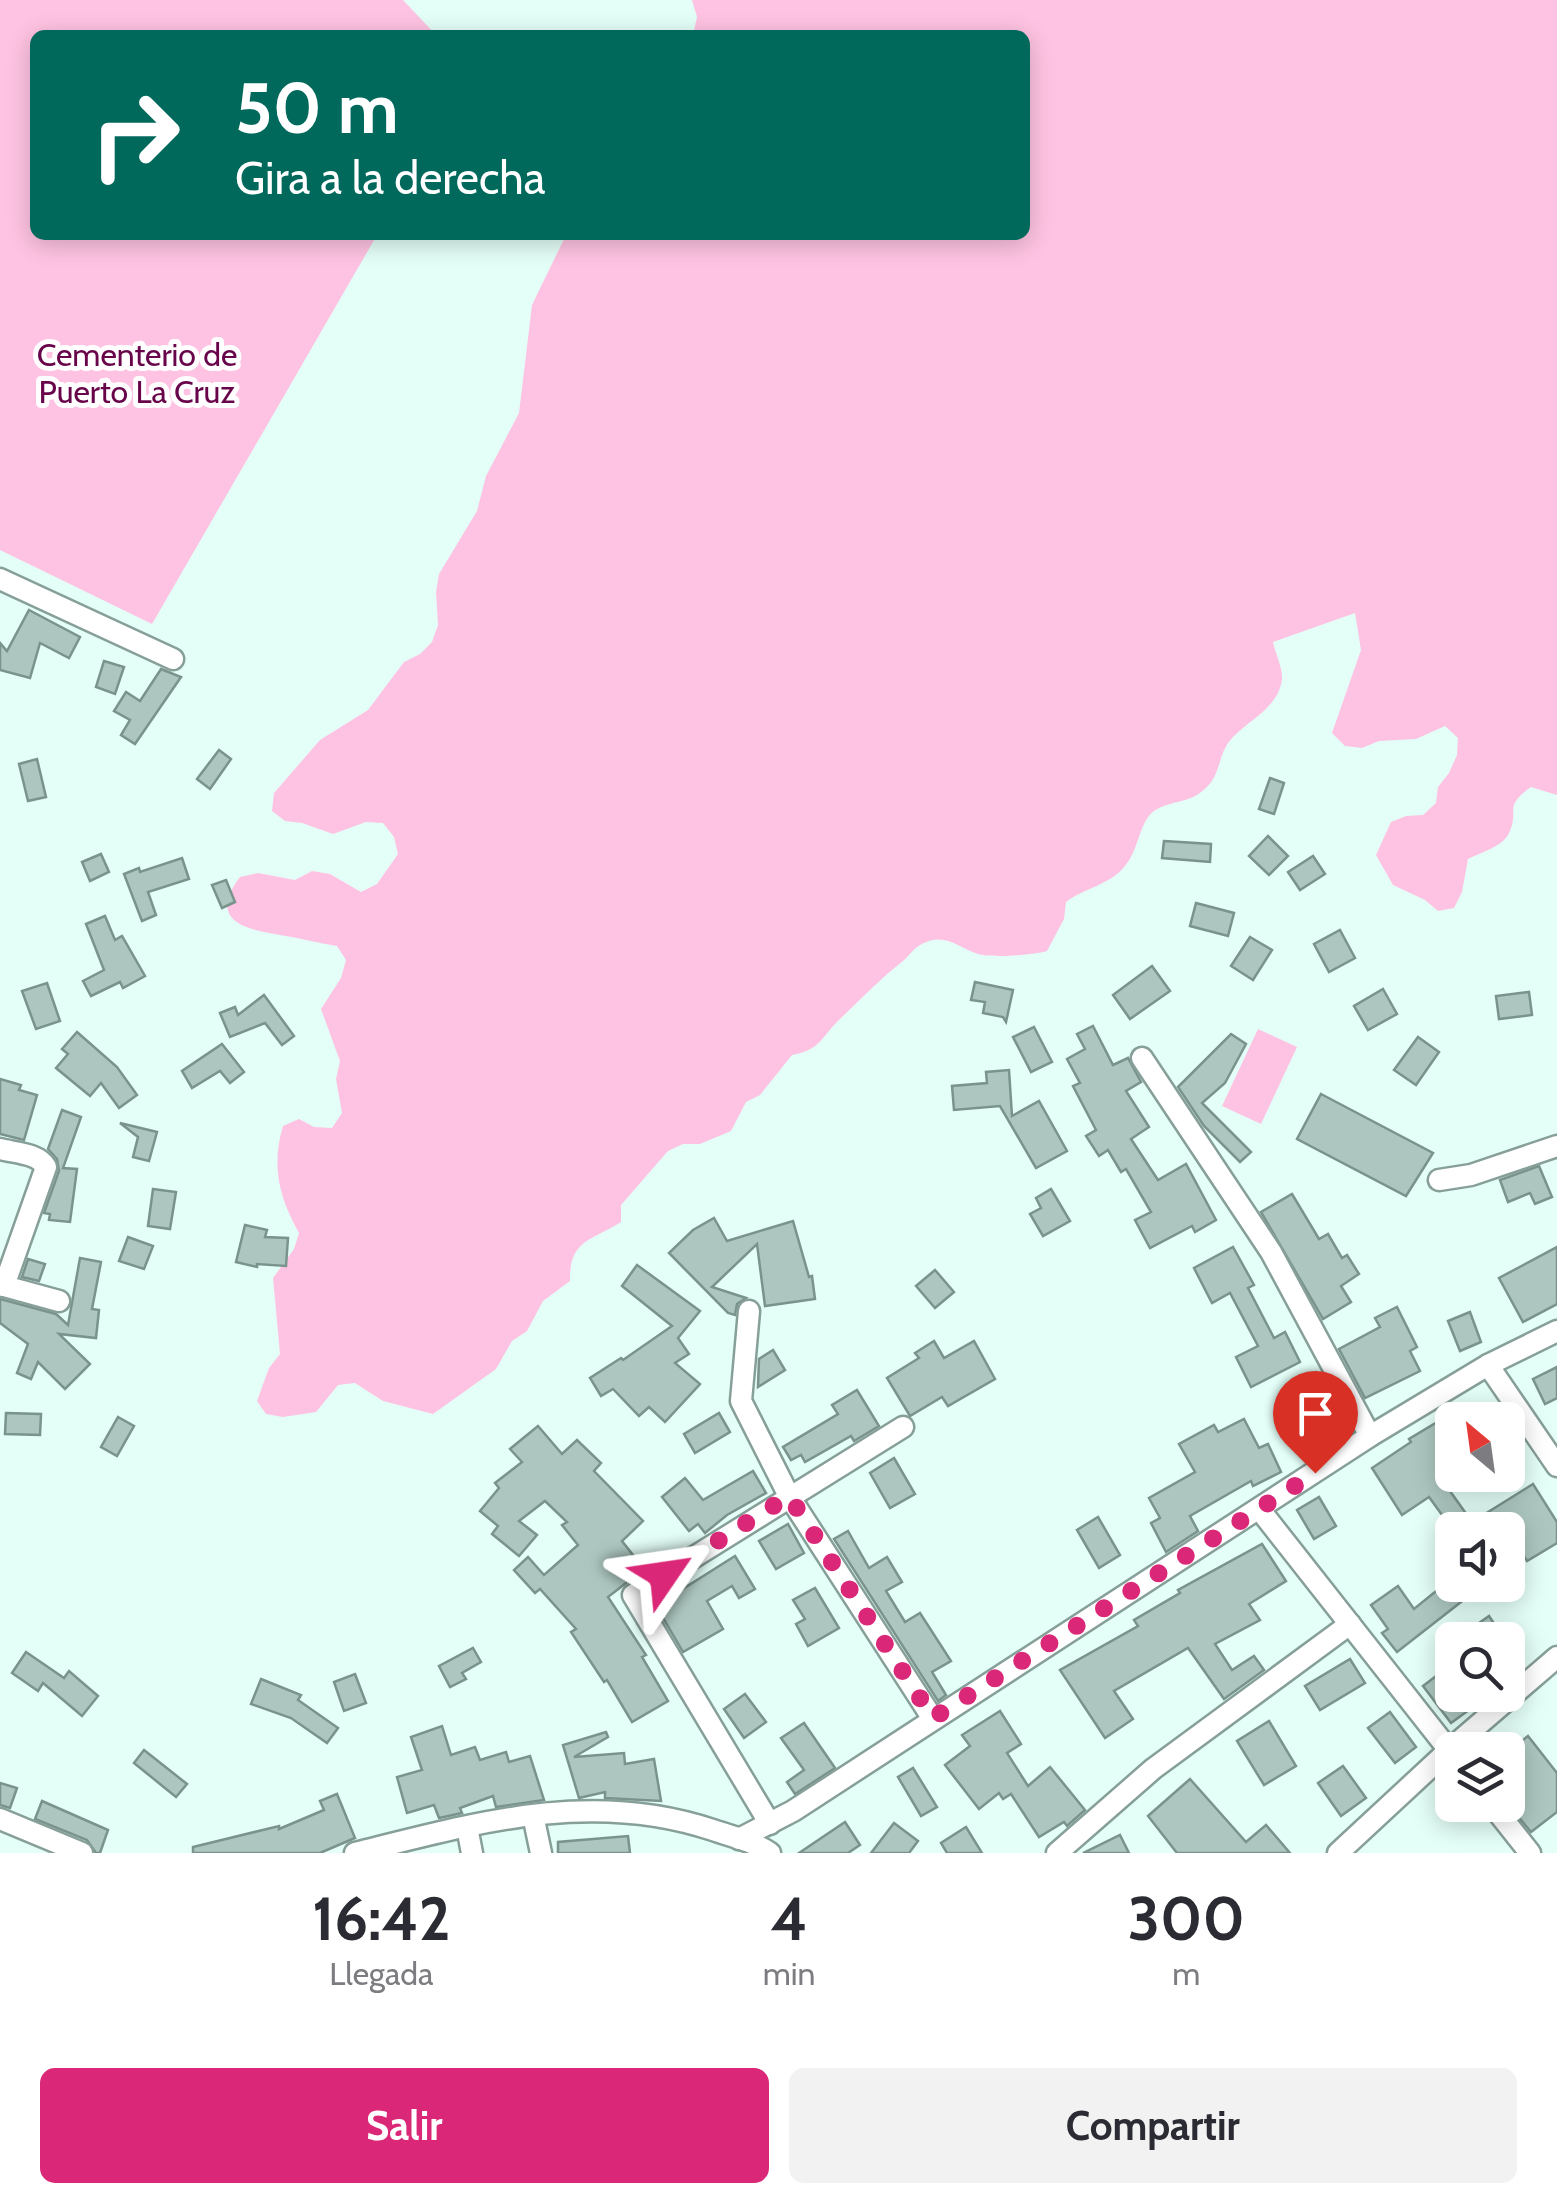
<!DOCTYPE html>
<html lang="es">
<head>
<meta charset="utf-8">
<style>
	body { margin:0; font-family:Cabin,sans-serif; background:#f2f2f3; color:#2b2b33; height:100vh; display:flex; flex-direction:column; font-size:38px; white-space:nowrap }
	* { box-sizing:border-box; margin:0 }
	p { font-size:32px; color:#7c7c81 }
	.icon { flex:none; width:55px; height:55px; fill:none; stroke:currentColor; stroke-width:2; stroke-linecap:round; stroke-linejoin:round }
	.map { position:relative; height:1853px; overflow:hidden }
	.panel { display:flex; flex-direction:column; background:#fff; flex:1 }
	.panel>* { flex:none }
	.guide { position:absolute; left:30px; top:30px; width:1000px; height:210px; border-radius:15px; box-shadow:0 5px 25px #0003; background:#00695c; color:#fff; overflow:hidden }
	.needle { width:65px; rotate:331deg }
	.controls { position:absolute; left:1435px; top:1402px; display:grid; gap:20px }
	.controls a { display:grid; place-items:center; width:90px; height:90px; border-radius:15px; background:#fff; box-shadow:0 5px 25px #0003; font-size:50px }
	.pin { position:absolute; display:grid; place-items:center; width:85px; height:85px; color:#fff; margin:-102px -42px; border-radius:50% 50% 50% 0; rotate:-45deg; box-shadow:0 0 10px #0007 }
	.pin .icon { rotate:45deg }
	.me { position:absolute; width:110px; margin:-55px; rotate:58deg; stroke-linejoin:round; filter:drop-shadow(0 0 8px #0008) }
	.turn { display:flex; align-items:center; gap:35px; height:210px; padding:0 40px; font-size:45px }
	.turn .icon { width:130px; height:130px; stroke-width:2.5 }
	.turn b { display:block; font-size:70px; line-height:85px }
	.eta { display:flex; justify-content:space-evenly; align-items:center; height:170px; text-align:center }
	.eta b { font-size:60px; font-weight:700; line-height:70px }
	.action { display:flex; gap:20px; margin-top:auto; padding:20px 40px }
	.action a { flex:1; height:115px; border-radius:15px; background:#db2777; color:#fff; font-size:40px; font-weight:700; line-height:115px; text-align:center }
	.action a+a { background:#f2f2f3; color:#2b2b33 }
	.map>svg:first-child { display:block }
	.green { fill:#fec3e2 }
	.building { fill:#adc7c0; stroke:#7b938d; stroke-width:2.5 }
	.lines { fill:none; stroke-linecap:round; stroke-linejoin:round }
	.minor-casing { stroke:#879f99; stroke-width:25 }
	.minor { stroke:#fff; stroke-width:20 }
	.route { stroke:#db2777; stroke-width:18; stroke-dasharray:0 32.4 }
	.labels { text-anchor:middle; stroke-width:10; stroke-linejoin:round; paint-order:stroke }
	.park-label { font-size:32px; fill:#68054a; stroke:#fff }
</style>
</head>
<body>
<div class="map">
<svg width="1557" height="1853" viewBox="0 0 1557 1853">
	<rect width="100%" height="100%" fill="#e4fef8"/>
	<g class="green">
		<path d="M0,0H403L436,35H35V235H377L152,624L0,550Z"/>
		<path d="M692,0H1557V795L1531,787C1503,807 1519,809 1510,831C1504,847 1481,852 1468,859L1462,892L1454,908L1438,911L1425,900L1393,885L1376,855L1391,822L1406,816L1423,815L1436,803L1438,787L1449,773L1457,755L1458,738L1445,726L1416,739L1379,741L1362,748L1345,746L1332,733L1361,650L1355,613L1273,642C1275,653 1283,668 1282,679C1279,707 1250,719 1233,737C1214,757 1225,777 1197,795C1182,804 1159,802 1148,817C1138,832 1137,852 1125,866C1110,885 1084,888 1066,902L1064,919L1047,951C1035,955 991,958 978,954C957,947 944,931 920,945C913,949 909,956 903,961C880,979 861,999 840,1019C821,1037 821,1050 792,1055L760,1095L746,1102L731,1131L700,1144H683L668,1151L621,1205V1222C592,1241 569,1239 570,1281L543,1301L527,1331L512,1341L496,1369L433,1414L383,1401L355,1383L338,1385L316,1412L283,1417L266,1414L257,1401L269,1368L280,1354L273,1278L294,1249L299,1233C279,1197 271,1166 283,1126L299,1119L314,1127L332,1128L342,1113L336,1079L340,1061L321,1009L341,978L346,960L337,946C318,943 299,938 280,935C245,929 207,921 240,877L258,873L295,880L312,871L330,874L361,892L377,884L398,854L394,837L383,823L366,822L333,834L302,823L285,821L272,811L274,793L320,740L368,710L404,662L420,654L432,642L438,625L436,592L439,574L477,511L486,476L519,413L532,305L566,235H1025V35H693L697,17Z"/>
		<path d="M1258,1029L1297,1047L1261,1124L1222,1106Z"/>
	</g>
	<g class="building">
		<path d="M29,610L80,637L69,658L40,643L30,678L0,670V643L7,651Z"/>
		<path d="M104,661L124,667L115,694L96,687Z"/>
		<path d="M161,669L181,677L135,744L121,735L130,720L114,711L126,692L140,701Z"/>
		<path d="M219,750L231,759L210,789L197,779Z"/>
		<path d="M37,759L46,797L28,801L19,764Z"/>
		<path d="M1270,778L1284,783L1274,814L1259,809Z"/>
		<path d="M1268,836L1288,856L1269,875L1249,856Z"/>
		<path d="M1164,841L1211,844L1210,862L1162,858Z"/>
		<path d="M101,854L109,872L90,881L82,862Z"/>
		<path d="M1313,856L1325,874L1300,890L1288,872Z"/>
		<path d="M182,858L189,879L148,892L156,915L142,921L124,874L139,868L140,872Z"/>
		<path d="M226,880L235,902L222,908L212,885Z"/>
		<path d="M1196,903L1234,913L1228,936L1190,926Z"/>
		<path d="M105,916L115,940L122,936L145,976L123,988L120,982L91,996L83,981L104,970L86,924Z"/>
		<path d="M1340,930L1355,958L1329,972L1314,944Z"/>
		<path d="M1250,937L1272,950L1253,980L1231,966Z"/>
		<path d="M1152,966L1170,991L1130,1019L1113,995Z"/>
		<path d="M975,982L1013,990L1006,1022L1003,1017L983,1013L985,1002L971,1000Z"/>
		<path d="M47,983L60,1021L36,1029L22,991Z"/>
		<path d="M1383,989L1397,1014L1368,1030L1354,1006Z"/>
		<path d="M1529,992L1532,1015L1499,1019L1496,996Z"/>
		<path d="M264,995L294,1036L282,1045L265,1023L230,1037L220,1013L235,1007L238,1015Z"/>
		<path d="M1093,1026L1113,1065L1128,1058L1141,1082L1126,1091L1149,1127L1131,1139L1158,1180L1186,1164L1216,1220L1195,1232L1192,1226L1150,1248L1135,1220L1151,1212L1126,1169L1121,1172L1108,1150L1099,1156L1086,1136L1096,1130L1073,1086L1080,1083L1067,1059L1085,1049L1077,1034Z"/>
		<path d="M1034,1027L1052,1062L1031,1072L1013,1037Z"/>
		<path d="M77,1032L117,1067L137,1095L119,1108L101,1083L90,1096L56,1068L68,1054L62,1049Z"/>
		<path d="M1231,1034L1246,1044L1225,1083L1202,1103L1251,1152L1240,1162L1204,1126L1178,1087Z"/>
		<path d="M1418,1037L1439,1052L1416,1085L1394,1070Z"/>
		<path d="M222,1044L244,1072L230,1083L220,1071L192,1088L182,1071Z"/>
		<path d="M1009,1070L1012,1116L1039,1101L1067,1151L1036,1168L1000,1106L954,1110L952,1086L987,1083L986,1072Z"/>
		<path d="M0,1079L21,1085L19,1090L37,1095L24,1140L0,1134Z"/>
		<path d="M1321,1094L1433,1153L1406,1196L1297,1139Z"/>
		<path d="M62,1110L81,1117L63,1168L77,1169L70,1222L49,1220L50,1214L44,1213L59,1171L57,1159L48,1149Z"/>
		<path d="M120,1123L157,1132L149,1161L133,1157L138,1137Z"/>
		<path d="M1539,1166L1552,1197L1535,1204L1530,1193L1508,1202L1500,1180Z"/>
		<path d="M153,1189L176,1192L170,1229L148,1226Z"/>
		<path d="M1051,1189L1070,1221L1043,1236L1030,1214L1041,1208L1036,1198Z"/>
		<path d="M1292,1194L1319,1239L1328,1234L1342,1258L1347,1255L1359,1274L1341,1286L1351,1302L1323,1319L1261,1212Z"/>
		<path d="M714,1218L727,1241L793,1221L809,1277L812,1276L815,1299L765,1306L757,1244L712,1287L746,1298L737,1304L735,1315L728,1313L669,1253L693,1230Z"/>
		<path d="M245,1225L267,1230L265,1237L288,1238L286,1266L257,1264V1267L236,1262Z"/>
		<path d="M128,1237L153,1246L144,1269L119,1261Z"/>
		<path d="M1233,1247L1254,1285L1248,1288L1274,1338L1285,1332L1300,1362L1251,1387L1236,1357L1258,1346L1230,1293L1212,1303L1194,1268Z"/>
		<path d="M1557,1247V1304L1523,1322L1499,1278Z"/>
		<path d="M80,1258L101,1262L92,1309L99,1310L96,1338L59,1334L90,1364L65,1389L38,1362L31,1379L17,1373L28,1344L0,1323V1299L56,1314L68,1325Z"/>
		<path d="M28,1259L45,1264L39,1281L22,1277Z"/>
		<path d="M637,1265L700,1311L678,1338L689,1354L675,1363L700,1384L665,1422L649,1407L639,1416L613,1389L601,1396L590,1378L621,1358L623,1360L672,1326L622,1286Z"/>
		<path d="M935,1270L954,1292L935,1308L916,1286Z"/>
		<path d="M1397,1307L1417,1347L1410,1351L1420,1371L1365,1398L1339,1349L1380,1327L1375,1318Z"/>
		<path d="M1470,1312L1481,1342L1460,1351L1448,1321Z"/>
		<path d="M934,1341L944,1358L974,1341L995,1379L948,1406L942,1397L910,1416L887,1378L919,1358L915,1353Z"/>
		<path d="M773,1350L785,1370L758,1387L759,1359Z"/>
		<path d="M1557,1367V1398L1545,1404L1533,1379Z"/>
		<path d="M857,1390L879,1426L854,1441L851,1436L805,1462L801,1455L791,1460L783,1447L838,1414L832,1405Z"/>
		<path d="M6,1413L41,1414L40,1435L5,1434Z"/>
		<path d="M719,1413L730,1432L695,1453L684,1434Z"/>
		<path d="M118,1417L134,1426L117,1456L101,1447Z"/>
		<path d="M1244,1419L1259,1448L1268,1444L1281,1472L1253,1486L1251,1481L1190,1516L1198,1531L1166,1552L1151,1523L1160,1518L1149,1498L1195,1472L1179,1444L1214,1425L1218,1432Z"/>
		<path d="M1439,1421L1452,1443V1479L1445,1484L1472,1522L1533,1484L1557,1522V1543L1527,1561L1508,1530H1453L1429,1497L1402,1515L1372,1468L1411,1442L1409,1439Z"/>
		<path d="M538,1426L562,1454L577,1440L601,1463L594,1471L643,1521L622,1541L644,1569L608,1597L646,1655L642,1657L668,1701L632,1722L607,1680L604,1682L571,1632L576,1629L540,1589L535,1593L514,1570L528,1557L544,1575L578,1545L562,1525L567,1522L545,1501L519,1521L537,1535L519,1556L492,1534L498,1526L480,1511L499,1488L495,1483L522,1462L510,1449Z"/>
		<path d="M894,1458L915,1494L890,1508L870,1473Z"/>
		<path d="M753,1471L766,1493L727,1515L705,1533L698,1524L689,1531L662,1497L685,1478L703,1500Z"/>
		<path d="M1319,1497L1336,1526L1314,1539L1297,1510Z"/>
		<path d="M1098,1517L1120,1555L1099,1568L1077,1530Z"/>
		<path d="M788,1524L804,1553L776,1569L759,1541Z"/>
		<path d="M848,1531L869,1568L887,1557L902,1582L886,1591L905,1622L920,1613L951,1661L932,1672L946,1695L938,1701L834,1539Z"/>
		<path d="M1262,1544L1286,1581L1249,1604L1260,1620L1215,1644L1232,1670L1254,1656L1264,1670L1224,1699L1188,1648L1114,1691L1133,1719L1105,1738L1060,1670L1138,1626L1134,1620L1180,1593L1178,1590Z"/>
		<path d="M735,1556L755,1589L739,1598L732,1586L707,1601L723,1629L683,1652L656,1606Z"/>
		<path d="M1446,1583L1461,1602L1397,1652L1382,1633L1388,1629L1371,1605L1398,1586L1414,1609Z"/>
		<path d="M815,1588L839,1628L808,1646L796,1624L805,1619L793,1600Z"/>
		<path d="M1489,1616L1495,1625L1506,1640H1476L1469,1630Z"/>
		<path d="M473,1648L481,1662L462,1673L466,1679L450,1687L439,1666Z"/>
		<path d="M26,1652L64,1678L69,1671L98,1696L82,1716L43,1683L38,1691L12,1673Z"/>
		<path d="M1350,1659L1365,1683L1320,1710L1305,1686Z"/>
		<path d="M1444,1670L1452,1681V1695H1463L1473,1707L1451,1723L1423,1686Z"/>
		<path d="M355,1674L366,1703L344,1711L334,1682Z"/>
		<path d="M261,1679L301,1695L298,1700L338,1728L327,1743L291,1718L251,1704Z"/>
		<path d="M745,1694L766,1722L744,1738L724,1709Z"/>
		<path d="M1000,1711L1021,1744L1007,1753L1028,1786L1050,1767L1085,1810L1067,1826L1064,1822L1039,1837L1011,1794L1003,1799L999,1793L979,1809L945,1765L970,1746L962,1735Z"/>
		<path d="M1390,1712L1416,1747L1395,1763L1368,1728Z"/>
		<path d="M1269,1721L1296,1766L1264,1785L1237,1741Z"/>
		<path d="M804,1723L835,1768L795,1794L787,1782L804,1770L781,1738Z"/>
		<path d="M442,1726L451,1755L475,1747L480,1760L506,1752L509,1762L530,1756L544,1800L496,1807L493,1796L460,1808L462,1813L439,1818L434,1805L407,1813L397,1777L422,1770L411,1737Z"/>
		<path d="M606,1732L608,1737L574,1757L624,1753L625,1764L654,1759L661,1801L605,1798V1792L579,1798L563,1745Z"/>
		<path d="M1528,1736L1557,1773V1812L1531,1832L1516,1814L1521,1810L1508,1792V1752Z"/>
		<path d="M144,1750L187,1784L176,1797L134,1763Z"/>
		<path d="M1343,1766L1366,1798L1341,1816L1318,1783Z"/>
		<path d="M913,1768L937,1807L921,1816L898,1777Z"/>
		<path d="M1190,1779L1246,1842L1266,1825L1290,1853H1177L1148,1816Z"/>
		<path d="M0,1783L17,1788L10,1808L0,1805Z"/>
		<path d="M337,1794L355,1838L320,1853H193V1847L279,1826V1829L324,1810L320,1801Z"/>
		<path d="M42,1801L108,1830L100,1853H96L87,1840L35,1819Z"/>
		<path d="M845,1822L860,1845L848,1853H799Z"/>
		<path d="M894,1823L918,1841L909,1853H871Z"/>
		<path d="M966,1827L982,1853H947L941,1843Z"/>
		<path d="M1120,1835L1129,1853H1083Z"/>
		<path d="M628,1836L630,1853H558V1842Z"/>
	</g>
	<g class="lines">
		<g class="minor-casing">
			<g id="minor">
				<path d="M0,579L173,659"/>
				<path d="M1142,1058L1271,1252L1370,1436"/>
				<path d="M0,1149C15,1153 38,1153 46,1167L4,1286"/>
				<path d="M1439,1180L1471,1175L1557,1146"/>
				<path d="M0,1285L59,1301"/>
				<path d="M749,1311L741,1401L789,1496L933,1719"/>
				<path d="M1488,1365L1557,1466"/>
				<path d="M1260,1510L1452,1754"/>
				<path d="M1492,1805L1530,1853"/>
				<path d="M533,1815L541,1853"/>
				<path d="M0,1819L82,1853"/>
				<path d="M770,1824L633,1595L903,1427"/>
				<path d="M467,1827L472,1853"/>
				<path d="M739,1839L793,1811L1370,1436L1488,1365L1557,1331"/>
				<path d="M355,1853C476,1823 591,1789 713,1830C733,1837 753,1841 770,1853"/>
				<path d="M1057,1853L1153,1769L1350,1624"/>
				<path d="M1338,1853L1449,1750L1557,1657"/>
			</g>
		</g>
		<use href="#minor" class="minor"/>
	</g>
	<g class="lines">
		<path class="route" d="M664,1575L789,1496L933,1718L1315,1473"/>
	</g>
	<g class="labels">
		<g class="park-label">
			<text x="137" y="366">Cementerio de<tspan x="137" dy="37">Puerto La Cruz</tspan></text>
		</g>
	</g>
</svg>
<div class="controls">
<a><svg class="needle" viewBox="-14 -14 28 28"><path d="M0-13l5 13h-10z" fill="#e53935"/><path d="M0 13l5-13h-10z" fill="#7c7c81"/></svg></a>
<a><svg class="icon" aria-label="sound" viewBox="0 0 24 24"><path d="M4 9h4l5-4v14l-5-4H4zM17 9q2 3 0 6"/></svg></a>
<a><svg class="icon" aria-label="search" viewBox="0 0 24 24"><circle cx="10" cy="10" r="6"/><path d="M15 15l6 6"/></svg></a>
<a><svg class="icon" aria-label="layers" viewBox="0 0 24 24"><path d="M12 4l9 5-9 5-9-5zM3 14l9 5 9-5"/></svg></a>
</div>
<div class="pin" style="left:1315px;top:1473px;background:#d93025"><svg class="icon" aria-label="arrive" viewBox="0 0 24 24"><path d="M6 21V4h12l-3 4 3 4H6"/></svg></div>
<svg class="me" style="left:664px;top:1575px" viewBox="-20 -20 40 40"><path d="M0-17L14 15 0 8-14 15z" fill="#db2777" stroke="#fff" stroke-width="4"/></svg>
<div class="guide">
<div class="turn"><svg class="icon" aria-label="right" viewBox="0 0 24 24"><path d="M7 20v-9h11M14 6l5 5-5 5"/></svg><div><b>50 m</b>Gira a la derecha</div></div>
</div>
</div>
<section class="panel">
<div class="eta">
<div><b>16:42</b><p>Llegada</p></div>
<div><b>4</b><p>min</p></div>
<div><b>300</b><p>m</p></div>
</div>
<div class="action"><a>Salir</a><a>Compartir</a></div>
</section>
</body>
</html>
